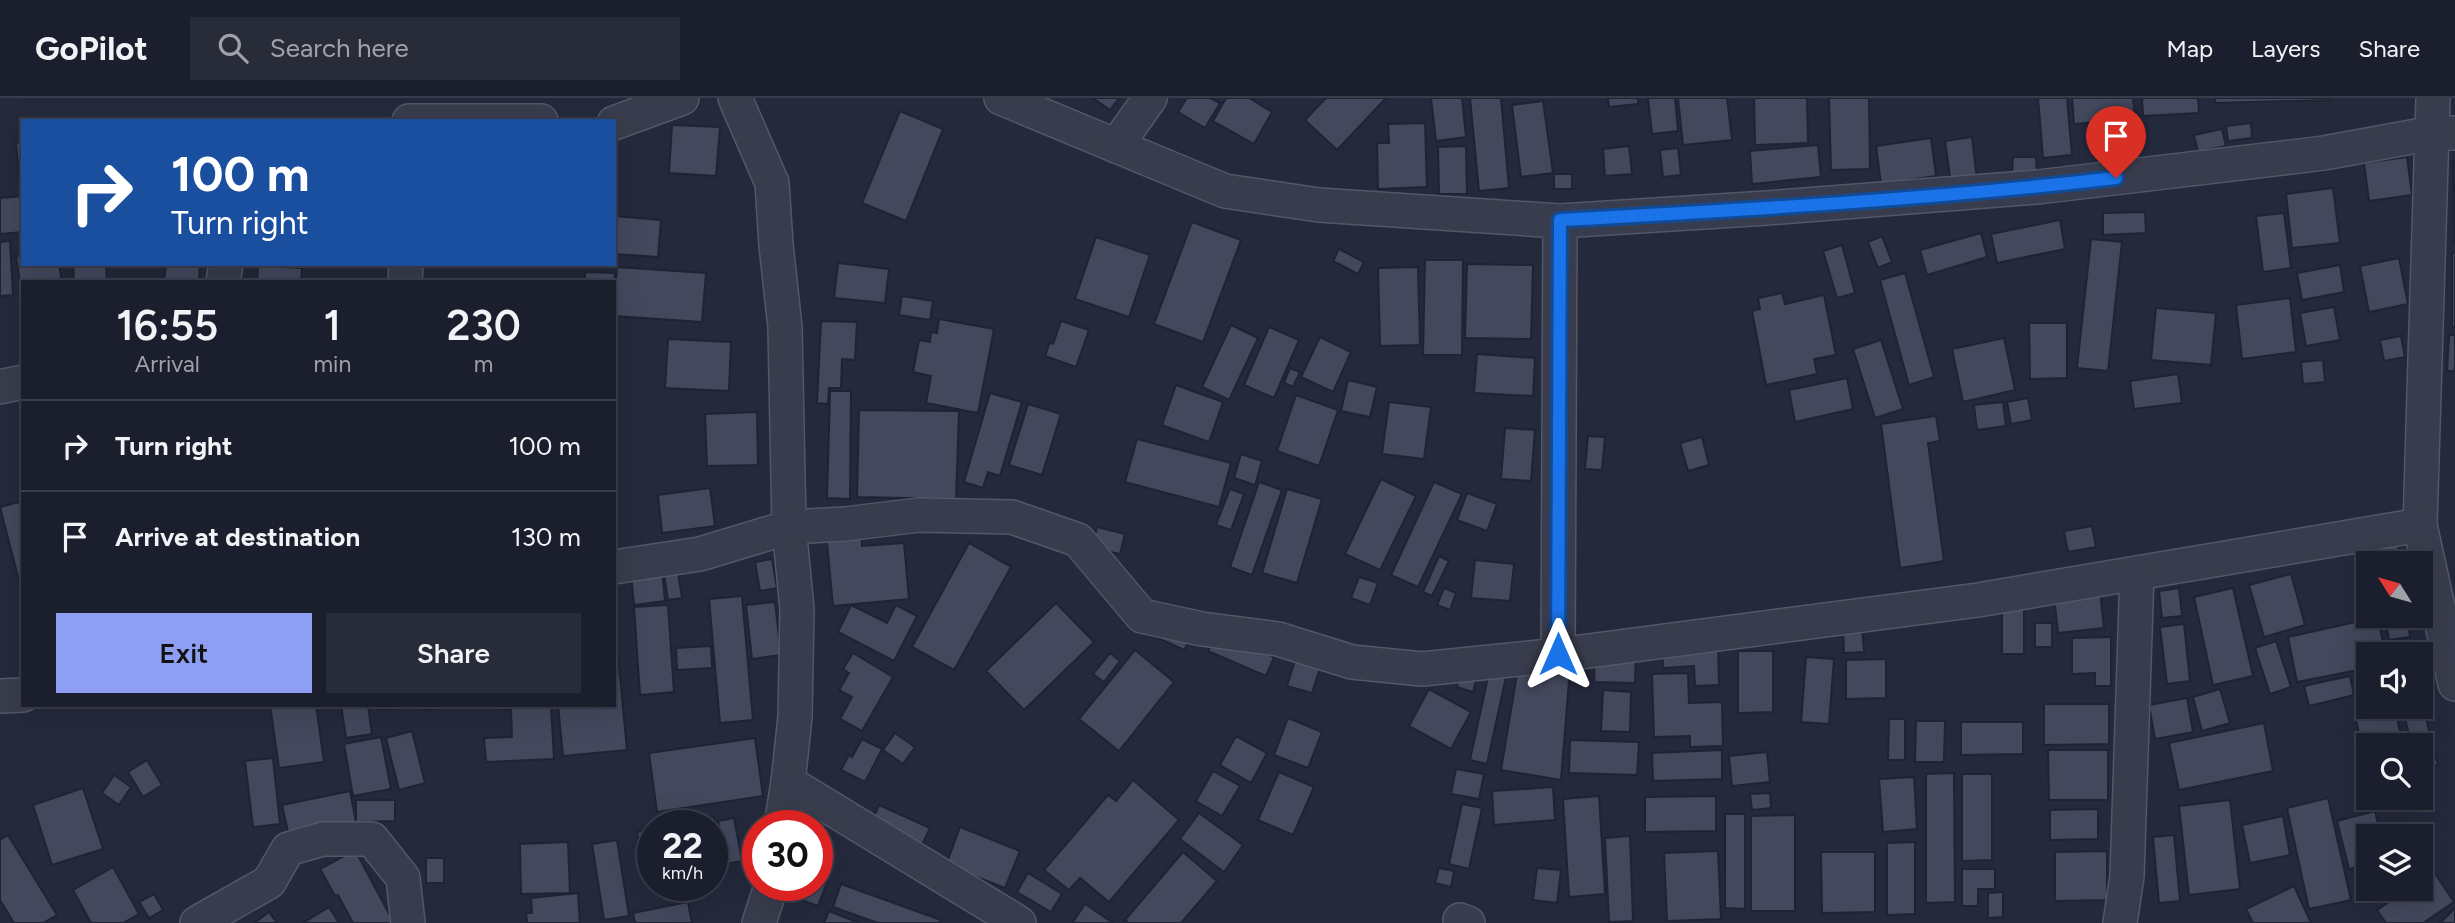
<!DOCTYPE html>
<html lang="en">
<head>
<meta charset="utf-8">
<style>
	body { margin:0; font-family:Figtree,sans-serif; background:#282c39; color:#f1f3f6; height:100vh; display:flex; flex-direction:column; font-size:26px; white-space:nowrap }
	* { box-sizing:border-box; margin:0 }
	p { font-size:23px; color:#a0a2aa }
	.icon { flex:none; width:38px; height:38px; fill:none; stroke:currentColor; stroke-width:2; stroke-linecap:round; stroke-linejoin:round }
	.map { position:relative; flex:1; overflow:hidden }
	.sheet { position:absolute; left:21px; top:182px; width:595px; height:427px; display:flex; flex-direction:column; background:#1b1f2d; border-radius:0px; box-shadow:0 7px 28px #0002,0 0 0 2px #393d49 }
	.sheet>* { flex:none }
	.banner { position:absolute; left:21px; top:21px; width:595px; height:147px; border-radius:0px; box-shadow:0 7px 28px #0002,0 0 0 2px #393d49; background:#1a4fa0; color:#fff; overflow:hidden }
	.needle { width:46px; rotate:307deg }
	.controls { position:absolute; left:2356px; top:453px; display:grid; gap:14px }
	.controls a { display:grid; place-items:center; width:77px; height:77px; border-radius:0px; background:#1b1f2d; box-shadow:0 7px 28px #0002,0 0 0 2px #393d49; font-size:35px }
	.speed { position:absolute; left:637px; top:712px; display:flex; gap:14px; font-size:35px; font-weight:700; text-align:center }
	.speed>* { display:grid; place-content:center; width:91px; height:91px; border-radius:50%; background:#1b1f2d; box-shadow:0 7px 28px #0002,0 0 0 2px #393d49; line-height:1 }
	.speed small { font-size:18px; font-weight:400 }
	.speed .limit { border:10px solid #d22; background:#fff; color:#111 }
	.pin { position:absolute; display:grid; place-items:center; width:60px; height:60px; color:#fff; margin:-72px -30px; border-radius:50% 50% 50% 0; rotate:-45deg; box-shadow:0 0 7px #0007 }
	.pin .icon { rotate:45deg }
	.me { position:absolute; width:77px; margin:-38px; rotate:0deg; stroke-linejoin:round; filter:drop-shadow(0 0 5px #0008) }
	.turn { display:flex; align-items:center; gap:24px; height:147px; padding:0 35px; font-size:32px }
	.turn .icon { width:91px; height:91px; stroke-width:2.5 }
	.turn b { display:block; font-size:49px; line-height:60px }
	.eta { display:flex; justify-content:space-evenly; align-items:center; height:119px; text-align:center }
	.eta b { font-size:42px; font-weight:600; line-height:49px }
	.primary-button { display:flex; gap:14px; margin-top:auto; padding:14px 35px }
	.primary-button a { flex:1; height:80px; border-radius:0px; background:#8d9ef3; color:#111; font-size:28px; font-weight:600; line-height:80px; text-align:center }
	.primary-button a+a { background:#282c39; color:#f1f3f6 }
	ul { padding:0; list-style:none }
	li { display:flex; align-items:center; gap:21px; height:91px; padding:0 35px; border-top:2px solid #393d49 }
	li div { flex:1 }
	li b { display:block; font-size:26px }
	li em { font-style:normal }
	header { display:flex; align-items:center; gap:42px; box-sizing:border-box; height:98px; padding:0 35px; background:#1b1f2d; border-bottom:2px solid #393d49 }
	header strong { font-size:33px }
	nav { display:flex; gap:38px; margin-inline-start:auto; font-size:24px }
	.search { width:490px; height:63px; background:#282c39; display:flex; align-items:center; gap:18px; box-sizing:border-box; padding:0 24px; border-radius:0px; color:#a0a2aa; font-size:26px }
	.map>svg:first-child { display:block }
	.building { fill:#44485d; stroke:#1f2333; stroke-width:2 }
	.lines { fill:none; stroke-linecap:round; stroke-linejoin:round }
	.minor-casing { stroke:#535767; stroke-width:36 }
	.minor { stroke:#383c4c; stroke-width:33 }
	.route-casing { stroke:#114b97; stroke-width:18 }
	.route { stroke:#1a73e8; stroke-width:12 }
</style>
</head>
<body>
<header>
<strong>GoPilot</strong>
<div class="search"><svg class="icon" aria-label="search" viewBox="0 0 24 24"><circle cx="10" cy="10" r="6"/><path d="M15 15l6 6"/></svg>Search here</div>
<nav><a>Map</a><a>Layers</a><a>Share</a></nav>
</header>
<div class="map">
<svg width="2455" height="825" viewBox="0 0 2455 825">
	<rect width="100%" height="100%" fill="#24293c"/>
	<g class="building">
		<path d="M1093,0H1119L1110,12Z"/>
		<path d="M1187,0H1210L1220,5L1205,30L1178,14Z"/>
		<path d="M1226,0H1249L1272,14L1254,46L1213,23Z"/>
		<path d="M1326,0H1386L1337,52L1305,22Z"/>
		<path d="M1431,0H1462L1466,39L1436,43Z"/>
		<path d="M1470,0H1501L1509,90L1479,93Z"/>
		<path d="M1608,0H1638V6L1609,9Z"/>
		<path d="M1648,0H1675L1678,33L1652,36Z"/>
		<path d="M1678,0H1727L1732,42L1683,47Z"/>
		<path d="M1754,0H1807L1808,45L1755,47Z"/>
		<path d="M1829,0H1869L1870,71L1831,72Z"/>
		<path d="M2038,0H2067L2072,57L2043,60Z"/>
		<path d="M2072,0H2133L2135,21L2074,26Z"/>
		<path d="M2142,0H2198L2199,15L2143,18Z"/>
		<path d="M2215,0H2331V2L2215,5Z"/>
		<path d="M1543,3L1553,75L1521,79L1512,7Z"/>
		<path d="M900,13L943,31L906,123L862,105Z"/>
		<path d="M1425,25L1427,89L1378,91L1377,45H1389L1388,26Z"/>
		<path d="M2251,25L2252,40L2228,43L2226,28Z"/>
		<path d="M672,27L720,29L716,78L669,75Z"/>
		<path d="M2222,31L2226,48L2198,54L2194,37Z"/>
		<path d="M1972,39L1977,82L1951,86L1945,43Z"/>
		<path d="M1931,40L1936,78L1881,86L1876,48Z"/>
		<path d="M23,44V84H20L16,45Z"/>
		<path d="M1818,47L1821,79L1752,86L1750,53Z"/>
		<path d="M1466,48L1467,96H1439L1438,49Z"/>
		<path d="M1629,48L1632,76L1605,78L1603,51Z"/>
		<path d="M1678,50L1681,77L1663,79L1660,52Z"/>
		<path d="M2013,59H2036L2037,76L2012,77Z"/>
		<path d="M2407,59L2412,97L2369,103L2364,65Z"/>
		<path d="M2453,63H2455V145H2454Z"/>
		<rect x="1554" y="76" width="18" height="15"/>
		<path d="M2333,90L2340,145L2292,150L2286,96Z"/>
		<path d="M23,98V134L0,136V100Z"/>
		<path d="M2145,114L2146,135L2103,137V115Z"/>
		<path d="M2284,115L2291,170L2263,174L2256,118Z"/>
		<path d="M614,118L661,122L658,159L614,156Z"/>
		<path d="M2060,122L2065,151L1997,165L1991,136Z"/>
		<path d="M1192,124L1241,142L1203,244L1154,226Z"/>
		<path d="M1981,135L1987,159L1927,177L1920,152Z"/>
		<path d="M1882,138L1892,164L1878,170L1868,144Z"/>
		<path d="M1096,139L1150,157L1129,219L1075,201Z"/>
		<path d="M2091,141L2122,144L2108,273L2077,270Z"/>
		<path d="M10,143L13,197L0,198V144Z"/>
		<path d="M1842,147L1855,195L1837,200L1823,153Z"/>
		<path d="M1339,151L1364,164L1358,176L1333,163Z"/>
		<rect x="2452" y="155" width="3" height="74"/>
		<path d="M23,157V166H59L62,184H23L22,198L16,158Z"/>
		<path d="M2399,160L2408,206L2369,214L2360,168Z"/>
		<path d="M1425,162H1463L1462,257H1423Z"/>
		<path d="M838,165L889,171L885,205L834,200Z"/>
		<path d="M73,166H106L107,184H74Z"/>
		<path d="M166,166H200L199,184H164Z"/>
		<path d="M331,166H362V169Z"/>
		<path d="M1467,166L1533,167L1531,241L1465,240Z"/>
		<path d="M2340,167L2344,194L2302,202L2297,175Z"/>
		<path d="M258,168L302,170L301,184H257Z"/>
		<path d="M617,169L706,175L702,224L614,218Z"/>
		<path d="M1418,169L1420,247L1380,248L1378,170Z"/>
		<path d="M585,174L615,175L614,184H585Z"/>
		<path d="M1905,175L1934,279L1909,287L1880,182Z"/>
		<path d="M1782,195L1785,206L1824,197L1836,257L1814,261L1817,276L1766,287L1752,213L1760,211L1758,200Z"/>
		<path d="M902,198L933,203L930,222L899,217Z"/>
		<path d="M2290,200L2296,254L2242,261L2236,207Z"/>
		<path d="M2334,209L2340,242L2306,248L2300,215Z"/>
		<path d="M2156,210L2216,215L2211,267L2151,262Z"/>
		<path d="M939,221L994,231L978,315L926,305L931,278L913,274L919,242L930,244L931,234L937,235Z"/>
		<path d="M821,223L857,224L855,262L842,261L841,290H829L828,306L817,305Z"/>
		<path d="M1061,223L1089,232L1076,269L1045,258L1050,244L1053,246Z"/>
		<path d="M2029,225H2067V280L2030,281Z"/>
		<path d="M1231,227L1258,240L1229,302L1202,289Z"/>
		<path d="M1269,229L1299,242L1274,300L1244,287Z"/>
		<path d="M2449,237H2455V273H2447Z"/>
		<path d="M2401,238L2405,259L2384,263L2380,242Z"/>
		<path d="M1320,239L1351,254L1333,294L1301,279Z"/>
		<path d="M2004,240L2015,292L1963,304L1952,251Z"/>
		<path d="M668,241L731,244L729,293L665,290Z"/>
		<path d="M1881,242L1903,311L1875,320L1853,251Z"/>
		<path d="M1477,256L1535,260L1533,298L1474,295Z"/>
		<path d="M2323,262L2325,284L2303,286L2301,264Z"/>
		<path d="M1290,270L1300,274L1293,289L1284,285Z"/>
		<path d="M2178,276L2182,305L2134,311L2130,283Z"/>
		<path d="M1847,280L1853,311L1795,324L1789,292Z"/>
		<path d="M1348,282L1377,289L1370,319L1341,313Z"/>
		<path d="M1176,287L1223,304L1209,344L1162,327Z"/>
		<path d="M830,293H851L850,401L827,400Z"/>
		<path d="M990,295L1022,304L1000,378L988,374L983,390L964,384Z"/>
		<path d="M1296,297L1338,312L1319,368L1277,353Z"/>
		<path d="M2028,300L2032,322L2011,326L2007,304Z"/>
		<path d="M1389,304L1431,309L1424,361L1382,356Z"/>
		<path d="M2003,304L2006,328L1977,332L1974,307Z"/>
		<path d="M1028,306L1061,316L1042,377L1009,367Z"/>
		<path d="M859,312L959,313L956,401L857,399Z"/>
		<path d="M757,314L758,367L707,368L705,316Z"/>
		<path d="M1936,318L1940,343L1928,345L1944,463L1900,470L1881,326Z"/>
		<path d="M1505,330L1535,332L1531,383L1501,381Z"/>
		<path d="M1588,338L1605,339L1602,372L1585,371Z"/>
		<path d="M1702,339L1709,367L1688,373L1680,345Z"/>
		<path d="M1137,341L1231,365L1219,409L1125,384Z"/>
		<path d="M1241,356L1262,363L1255,387L1234,380Z"/>
		<path d="M1381,381L1416,398L1380,472L1345,456Z"/>
		<path d="M1259,384L1282,392L1252,477L1230,469Z"/>
		<path d="M1434,384L1462,396L1418,489L1391,477Z"/>
		<path d="M710,390L715,428L662,435L658,397Z"/>
		<path d="M1230,391L1244,396L1231,432L1216,427Z"/>
		<path d="M1287,391L1322,401L1297,485L1262,475Z"/>
		<path d="M1467,395L1497,406L1487,433L1457,422Z"/>
		<path d="M23,403V498L0,409Z"/>
		<path d="M2092,428L2096,449L2068,454L2064,433Z"/>
		<path d="M1097,429L1125,436L1120,456L1092,450Z"/>
		<path d="M861,432L862,448L904,445L909,501L833,508L826,435Z"/>
		<path d="M2398,444L2399,466H2376L2375,446Z"/>
		<path d="M969,445L1011,469L954,572L912,549Z"/>
		<path d="M1439,458L1449,463L1432,498L1423,494Z"/>
		<path d="M772,461L777,490L760,493L755,464Z"/>
		<path d="M1475,462L1514,466L1510,503L1471,500Z"/>
		<path d="M662,472L665,503L634,507L631,476Z"/>
		<path d="M678,474L682,500L668,502L664,476Z"/>
		<path d="M2291,476L2305,527L2264,539L2249,487Z"/>
		<path d="M1359,479L1378,485L1370,507L1351,500Z"/>
		<path d="M1444,490L1456,495L1450,512L1437,507Z"/>
		<path d="M2179,490L2182,518L2162,520L2159,493Z"/>
		<path d="M2233,490L2253,578L2213,587L2194,499Z"/>
		<path d="M2100,493L2104,530L2058,535L2054,498Z"/>
		<path d="M742,498L753,622L720,625L709,501Z"/>
		<path d="M2024,502V556H2002V503Z"/>
		<path d="M775,504L781,557L752,561L746,507Z"/>
		<path d="M1056,505L1094,544L1024,612L986,573Z"/>
		<path d="M668,507L674,594L640,597L634,509Z"/>
		<path d="M851,507L887,525L896,507L917,518L894,563L838,534Z"/>
		<path d="M614,516L627,652L563,658L558,607H614Z"/>
		<path d="M2407,518L2410,539L2389,542L2385,519Z"/>
		<path d="M2378,519L2385,556H2368V570L2297,584L2288,539Z"/>
		<rect x="2035" y="525" width="17" height="24"/>
		<path d="M2184,526L2190,583L2167,586L2160,529Z"/>
		<path d="M1862,527L1864,554L1844,555L1843,528Z"/>
		<path d="M1141,532L1190,541L1184,552Z"/>
		<path d="M1217,534L1274,559L1266,578L1208,553Z"/>
		<path d="M2111,539V588H2095V575L2072,576V540Z"/>
		<path d="M2276,543L2291,589L2270,596L2255,550Z"/>
		<path d="M1718,545L1719,587L1695,588L1694,568L1663,570L1662,547Z"/>
		<path d="M711,548L712,570L677,572L676,550Z"/>
		<path d="M1135,552L1174,584L1119,653L1079,621Z"/>
		<path d="M1738,553H1773V614L1738,615Z"/>
		<path d="M853,555L893,579L862,633L840,621L852,599L839,592L849,575L843,571Z"/>
		<path d="M1110,555L1120,563L1104,584L1093,576Z"/>
		<path d="M1595,555L1636,557L1635,585L1594,584Z"/>
		<path d="M1297,556L1322,564L1312,595L1287,588Z"/>
		<path d="M1806,559L1834,561L1829,626L1801,624Z"/>
		<path d="M1886,561V600L1846,601V562Z"/>
		<path d="M1519,564L1570,570L1561,682L1501,672Z"/>
		<path d="M1490,570L1507,574L1487,666L1470,662Z"/>
		<path d="M1461,571L1478,575L1473,594L1457,589Z"/>
		<path d="M1688,575L1689,605L1722,604L1723,648L1690,649V638L1654,639L1652,576Z"/>
		<path d="M2350,578L2354,597L2309,608L2304,588Z"/>
		<path d="M1429,591L1471,614L1451,651L1409,628Z"/>
		<path d="M2220,591L2230,625L2202,633L2193,599Z"/>
		<path d="M1603,592L1631,594L1630,634L1601,633Z"/>
		<path d="M2420,597L2438,667L2420,672V648H2412L2402,609H2420Z"/>
		<path d="M2187,600L2193,634L2155,641L2149,607Z"/>
		<path d="M2044,606H2109V646L2044,647Z"/>
		<path d="M270,607H316L324,664L279,670Z"/>
		<path d="M341,607H368L372,636L346,640Z"/>
		<path d="M380,607H415V608L380,612Z"/>
		<path d="M421,607H458V608L422,612Z"/>
		<path d="M501,607H551L554,661L486,664L484,640L512,639L511,611L501,612Z"/>
		<path d="M2395,609L2403,648H2368L2367,669L2355,618Z"/>
		<path d="M1288,620L1322,634L1308,670L1274,657Z"/>
		<path d="M1889,621H1905V662H1888Z"/>
		<path d="M1916,623H1945L1944,664H1915Z"/>
		<path d="M1961,624H2023V656L1961,657Z"/>
		<path d="M2264,625L2273,673L2179,692L2169,645Z"/>
		<path d="M412,633L425,685L399,692L386,640Z"/>
		<path d="M895,635L915,649L903,666L883,652Z"/>
		<path d="M1236,638L1267,655L1251,685L1220,667Z"/>
		<path d="M381,639L391,691L353,698L344,646Z"/>
		<path d="M755,640L763,698L657,714L649,655Z"/>
		<path d="M862,641L882,651L865,684L841,672L849,657L852,659Z"/>
		<path d="M1570,642L1639,644L1637,677L1569,675Z"/>
		<path d="M1722,652V681L1653,683L1652,655Z"/>
		<path d="M2048,652H2108V702H2049Z"/>
		<path d="M1767,654L1770,684L1732,688L1729,658Z"/>
		<path d="M273,660L280,726L253,729L245,663Z"/>
		<path d="M147,662L162,687L143,699L128,674Z"/>
		<path d="M1456,671L1484,676L1479,701L1451,696Z"/>
		<path d="M1213,673L1240,688L1222,718L1196,703Z"/>
		<path d="M1279,674L1314,689L1293,737L1258,722Z"/>
		<path d="M1954,675L1955,804L1926,805V676Z"/>
		<path d="M1962,676H1992V762L1962,763Z"/>
		<path d="M114,677L131,689L119,707L102,695Z"/>
		<path d="M1914,679L1917,731L1883,734L1879,681Z"/>
		<path d="M1133,682L1179,722L1109,804L1080,780L1069,792L1044,772L1108,697L1116,703Z"/>
		<path d="M1553,689L1555,722L1494,727L1492,693Z"/>
		<path d="M83,690L103,751L52,767L33,707Z"/>
		<path d="M350,693L356,724L289,738L282,707Z"/>
		<path d="M1770,695L1771,710L1752,712L1750,696Z"/>
		<path d="M1599,698L1605,796L1569,799L1563,701Z"/>
		<path d="M1716,698V733L1645,734V699Z"/>
		<path d="M2328,700L2351,802L2309,811L2287,710Z"/>
		<path d="M356,702H395V723L356,724Z"/>
		<path d="M2230,702L2240,791L2189,797L2179,708Z"/>
		<path d="M1462,706L1482,710L1469,771L1449,766Z"/>
		<path d="M879,707L930,730L919,753L869,730Z"/>
		<path d="M2098,711V741L2050,742V712Z"/>
		<path d="M2375,713L2381,738H2368V766L2349,771L2337,723Z"/>
		<path d="M1199,715L1243,747L1224,774L1180,741Z"/>
		<path d="M1725,716H1745V811L1725,810Z"/>
		<path d="M1795,717V813H1751V718Z"/>
		<path d="M2283,718L2290,757L2250,765L2242,727Z"/>
		<path d="M714,719L723,770L712,772V728H668Z"/>
		<path d="M734,720L742,763L725,766L718,723Z"/>
		<path d="M960,729L1020,753L1005,790L946,767Z"/>
		<path d="M653,731V784L647,785L637,734Z"/>
		<path d="M8,737L57,817L43,825H14L0,802V742Z"/>
		<path d="M2174,737L2180,803L2159,805L2153,739Z"/>
		<path d="M1630,738L1633,823L1609,824L1605,740Z"/>
		<path d="M617,742L629,818L604,822L592,746Z"/>
		<path d="M568,744L570,795L521,796L520,746Z"/>
		<path d="M1915,744V816L1887,817V745Z"/>
		<path d="M355,752L394,825H353L338,797L335,798L320,771Z"/>
		<path d="M1718,753L1721,821L1667,823L1664,755Z"/>
		<path d="M2107,753V802L2055,803V754Z"/>
		<path d="M1183,754L1217,783L1181,825H1129L1125,822Z"/>
		<path d="M1821,754H1875V814L1822,815Z"/>
		<rect x="426" y="760" width="18" height="25"/>
		<path d="M113,769L139,816L123,825H91L73,792Z"/>
		<path d="M1439,770L1454,773L1451,789L1435,785Z"/>
		<path d="M1537,770L1561,772L1557,805L1533,802Z"/>
		<path d="M1962,771H1995V791H1978V808H1962Z"/>
		<path d="M2434,774L2454,804L2423,825H2386L2377,812L2409,791H2420V783Z"/>
		<path d="M1028,775L1062,796L1051,814L1017,794Z"/>
		<path d="M817,780L827,784L818,808L790,798L794,788H817Z"/>
		<path d="M841,786L941,822L939,825H878L833,809Z"/>
		<path d="M2294,788L2311,825H2253L2246,811Z"/>
		<path d="M2003,794V819L1988,820V795Z"/>
		<path d="M578,795L580,825H527L526,815H532L531,800Z"/>
		<path d="M154,796L163,812L149,820L139,804Z"/>
		<path d="M688,804L692,825H635L633,815Z"/>
		<path d="M1085,806L1113,825H1075L1073,824Z"/>
		<path d="M329,809L339,825H303Z"/>
		<path d="M2455,810V825H2440Z"/>
		<path d="M829,813L859,825H824Z"/>
		<path d="M269,814L277,825H254Z"/>
	</g>
	<g class="lines">
		<g class="minor-casing">
			<g id="minor">
				<path d="M735,0L772,85L776,147L785,229L789,429L797,511L795,619L788,684L781,728"/>
				<path d="M1001,0L1225,93L1319,107L1560,123L1767,110L2038,89L2324,55L2433,35H2455"/>
				<path d="M2433,0L2420,427L2455,586"/>
				<path d="M409,23H541"/>
				<path d="M614,25L682,0"/>
				<path d="M1116,48L1150,0"/>
				<path d="M223,184L226,166"/>
				<path d="M405,184L406,166"/>
				<path d="M0,289L23,284"/>
				<path d="M614,469L700,456L789,429L845,426L919,417L1012,419L1078,442L1142,518L1202,531L1278,541L1352,564L1422,571L1558,557L1978,502L2420,427"/>
				<path d="M1558,557L1560,123"/>
				<path d="M0,598L23,597"/>
				<path d="M788,684L1019,825"/>
				<path d="M1460,822L1468,825"/>
				<path d="M197,825L269,784L288,751L323,741H372L403,780L408,825"/>
				<path d="M759,825L771,788"/>
				<path d="M2120,825L2127,778L2137,475"/>
			</g>
		</g>
		<use href="#minor" class="minor"/>
	</g>
	<g class="lines">
		<g class="route-casing">
			<path id="route" d="M1558,556L1560,122C1746,112 1932,101 2116,80"/>
		</g>
		<use href="#route" class="route"/>
	</g>
</svg>
<div class="controls">
<a><svg class="needle" viewBox="-14 -14 28 28"><path d="M0-13l5 13h-10z" fill="#e53935"/><path d="M0 13l5-13h-10z" fill="#a0a2aa"/></svg></a>
<a><svg class="icon" aria-label="sound" viewBox="0 0 24 24"><path d="M4 9h4l5-4v14l-5-4H4zM17 9q2 3 0 6"/></svg></a>
<a><svg class="icon" aria-label="search" viewBox="0 0 24 24"><circle cx="10" cy="10" r="6"/><path d="M15 15l6 6"/></svg></a>
<a><svg class="icon" aria-label="layers" viewBox="0 0 24 24"><path d="M12 4l9 5-9 5-9-5zM3 14l9 5 9-5"/></svg></a>
</div>
<div class="speed"><div>22<small>km/h</small></div><div class="limit">30</div></div>
<div class="pin" style="left:2116px;top:80px;background:#d93025"><svg class="icon" aria-label="arrive" viewBox="0 0 24 24"><path d="M6 21V4h12l-3 4 3 4H6"/></svg></div>
<svg class="me" style="left:1558px;top:556px" viewBox="-20 -20 40 40"><path d="M0-17L14 15 0 8-14 15z" fill="#1a73e8" stroke="#fff" stroke-width="4"/></svg>
<div class="banner">
<div class="turn"><svg class="icon" aria-label="right" viewBox="0 0 24 24"><path d="M7 20v-9h11M14 6l5 5-5 5"/></svg><div><b>100 m</b>Turn right</div></div>
</div>
<section class="sheet">
<div class="eta">
<div><b>16:55</b><p>Arrival</p></div>
<div><b>1</b><p>min</p></div>
<div><b>230</b><p>m</p></div>
</div>
<ul>
<li><svg class="icon" aria-label="right" viewBox="0 0 24 24"><path d="M7 20v-9h11M14 6l5 5-5 5"/></svg><div><b>Turn right</b></div><em>100 m</em></li>
<li><svg class="icon" aria-label="arrive" viewBox="0 0 24 24"><path d="M6 21V4h12l-3 4 3 4H6"/></svg><div><b>Arrive at destination</b></div><em>130 m</em></li>
</ul>
<div class="primary-button"><a>Exit</a><a>Share</a></div>
</section>
</div>
</body>
</html>
